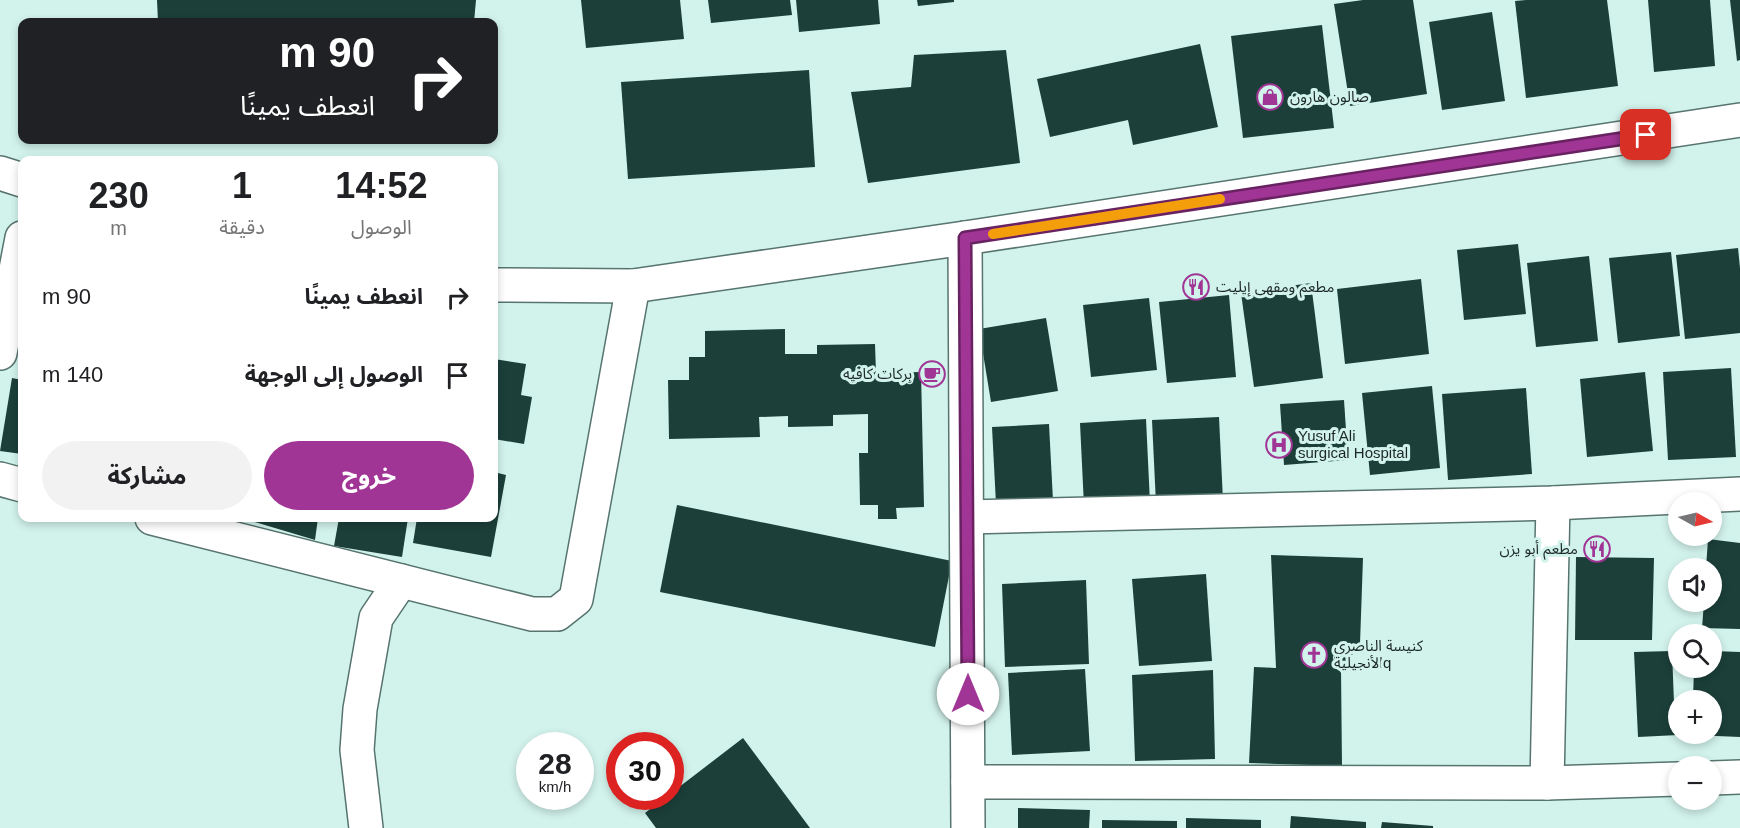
<!DOCTYPE html>
<html lang="ar">
<head>
<meta charset="utf-8">
<style>
	body { margin:0; font-family:Arial,"Noto Sans Arabic",sans-serif; background:#f2f2f2; color:#202124; direction:rtl; height:100vh; display:flex; flex-direction:column; font-size:22px; white-space:nowrap }
	* { box-sizing:border-box; margin:0 }
	p { font-size:20px; color:#757577 }
	.icon { flex:none; width:33px; height:33px; fill:none; stroke:currentColor; stroke-width:2; stroke-linecap:round; stroke-linejoin:round }
	.map { position:relative; flex:1; overflow:hidden; direction:ltr }
	.details { position:absolute; left:18px; top:156px; width:480px; height:366px; display:flex; flex-direction:column; background:#fff; border-radius:12px; box-shadow:0 3px 9px #0003; direction:rtl }
	.details>* { flex:none }
	.hud { position:absolute; left:18px; top:18px; width:480px; height:126px; border-radius:12px; box-shadow:0 3px 9px #0003; direction:rtl; background:#202124; color:#fff; overflow:hidden }
	.needle { width:39px; rotate:98deg }
	.tools { position:absolute; left:1668px; top:492px; display:grid; gap:12px }
	.tools a { display:grid; place-items:center; width:54px; height:54px; border-radius:50%; background:#fff; box-shadow:0 3px 9px #0003; font-size:30px }
	.speed { position:absolute; left:516px; top:732px; display:flex; gap:12px; font-size:30px; font-weight:700; text-align:center }
	.speed>* { display:grid; place-content:center; width:78px; height:78px; border-radius:50%; background:#fff; box-shadow:0 3px 9px #0003; line-height:1 }
	.speed small { font-size:15px; font-weight:400 }
	.speed .limit { border:9px solid #d22; background:#fff; color:#111 }
	.pin { position:absolute; display:grid; place-items:center; width:51px; height:51px; color:#fff; margin:-26px; border-radius:12px; box-shadow:0 3px 9px #0006 }
	.me { position:absolute; width:66px; margin:-33px; rotate:0deg; stroke-linejoin:round; filter:drop-shadow(0 0 4px #0008) }
	.turn { display:flex; align-items:center; gap:21px; height:126px; padding:0 24px; font-size:27px }
	.turn .icon { width:78px; height:78px; stroke-width:2.5 }
	.turn b { display:block; font-size:42px; line-height:51px }
	.eta { display:flex; justify-content:space-evenly; align-items:center; height:102px; text-align:center }
	.eta b { font-size:36px; font-weight:700; line-height:42px }
	.primary-button { display:flex; gap:12px; margin-top:auto; padding:12px 24px }
	.primary-button a { flex:1; height:69px; border-radius:36px; background:#a13595; color:#fff; font-size:24px; font-weight:700; line-height:69px; text-align:center }
	.primary-button a+a { background:#f2f2f2; color:#202124 }
	ul { padding:0; list-style:none }
	li { display:flex; align-items:center; gap:18px; height:78px; padding:0 24px }
	li div { flex:1 }
	li b { display:block; font-size:22px }
	li em { font-style:normal }
	.map>svg:first-child { display:block }
	.building { fill:#1c3f3a }
	.lines { fill:none; stroke-linecap:round; stroke-linejoin:round }
	.minor-casing { stroke:#57746f; stroke-width:36 }
	.minor { stroke:#fff; stroke-width:33 }
	.route-casing { stroke:#692261; stroke-width:15 }
	.route { stroke:#a13595; stroke-width:10 }
	.slow { stroke:#f59e0b; stroke-width:10 }
	.labels { text-anchor:middle; stroke-width:6; stroke-linejoin:round; paint-order:stroke }
	.poi-label { font-size:15px; fill:#1c2826; stroke:#d2f3ec; text-anchor:start }
</style>
</head>
<body>
<div class="map">
<svg width="1740" height="828" viewBox="0 0 1740 828">
	<rect width="100%" height="100%" fill="#d2f3ec"/>
	<g class="building">
		<path d="M157,0H476L474,22H158Z"/>
		<path d="M581,0H680L684,39L586,48Z"/>
		<path d="M708,0H790L792,15L711,23Z"/>
		<path d="M796,0H878L880,24L799,32Z"/>
		<path d="M917,0H954V2L918,6Z"/>
		<path d="M1363,0H1413L1427,94L1350,106L1334,4Z"/>
		<path d="M1526,0H1607L1618,86L1526,98L1515,1Z"/>
		<path d="M1648,0H1710L1715,66L1654,72Z"/>
		<path d="M1730,0H1740V60L1737,61Z"/>
		<path d="M1492,12L1505,101L1442,110L1429,22Z"/>
		<path d="M1322,25L1334,128L1243,138L1231,36Z"/>
		<path d="M1200,44L1218,127L1133,145L1128,120L1050,137L1037,79Z"/>
		<path d="M1006,50L1020,163L868,183L851,92L911,87L914,55Z"/>
		<path d="M809,70L815,167L628,179L621,82Z"/>
		<path d="M1518,244L1526,314L1464,320L1457,250Z"/>
		<path d="M1738,248L1740,268V333L1685,339L1676,255Z"/>
		<path d="M1671,252L1680,336L1618,343L1609,258Z"/>
		<path d="M1589,256L1598,341L1536,347L1527,263Z"/>
		<path d="M1421,279L1429,354L1345,364L1337,289Z"/>
		<path d="M1311,283L1323,378L1254,387L1241,293Z"/>
		<path d="M1229,295L1236,377L1167,383L1159,302Z"/>
		<path d="M1149,298L1157,370L1091,377L1083,305Z"/>
		<path d="M1046,318L1058,391L991,402L979,329Z"/>
		<path d="M785,329V354H817V345L875,344L876,373L921,372L924,507L896,508L897,519H878V505H860L859,453H868V414L833,415V426L788,427V416L759,417L760,437L669,439L668,380H689V357H705V331Z"/>
		<path d="M494,359L526,364L521,395L532,397L524,444L494,439Z"/>
		<path d="M1731,368L1736,457L1668,460L1663,372Z"/>
		<path d="M1645,372L1653,451L1587,457L1580,379Z"/>
		<path d="M12,378L22,380V454L0,451Z"/>
		<path d="M1432,386L1440,468L1370,475L1362,393Z"/>
		<path d="M1526,388L1532,474L1448,480L1442,394Z"/>
		<path d="M1344,400L1348,460L1284,465L1280,404Z"/>
		<path d="M1219,417L1223,501L1156,504L1152,420Z"/>
		<path d="M1146,419L1150,503L1084,506L1080,423Z"/>
		<path d="M1049,424L1053,501L996,504L992,427Z"/>
		<path d="M494,472L506,475L491,557L413,543L417,518H494Z"/>
		<path d="M677,505L952,561L935,647L660,592Z"/>
		<path d="M241,518H318L315,540Z"/>
		<path d="M339,518H408L402,557L334,546Z"/>
		<path d="M1708,539L1740,543V629L1702,628L1704,602H1712V568H1706Z"/>
		<path d="M1271,555L1363,558L1360,644L1341,670L1342,766L1249,763L1254,667L1276,668Z"/>
		<path d="M1576,557L1654,558L1652,640H1575Z"/>
		<path d="M1206,574L1212,661L1139,666L1132,579Z"/>
		<path d="M1086,580L1089,664L1005,667L1002,584Z"/>
		<path d="M1672,651L1674,703H1678V735L1638,737L1634,652Z"/>
		<path d="M1712,651L1740,652V737L1693,735V734H1712V700H1693L1694,668H1712Z"/>
		<path d="M1085,669L1090,751L1012,755L1008,673Z"/>
		<path d="M1213,670L1215,759L1135,761L1132,675Z"/>
		<path d="M743,738L810,828H656L645,813L667,796H670V794Z"/>
		<path d="M1018,808L1090,810L1089,828H1018Z"/>
		<path d="M1291,816L1366,822V828H1290Z"/>
		<path d="M1186,818L1261,820V828H1186Z"/>
		<path d="M1102,820L1177,821V828H1102Z"/>
		<path d="M1382,822L1433,826V828H1381Z"/>
	</g>
	<g class="lines">
		<g class="minor-casing">
			<g id="minor">
				<path d="M0,173L22,180"/>
				<path d="M965,238L968,828"/>
				<path d="M494,285L633,286L965,238L1740,120"/>
				<path d="M0,353L22,238"/>
				<path d="M0,479L22,485"/>
				<path d="M967,517L1553,503L1740,494"/>
				<path d="M152,518L532,614H557L576,599L633,286"/>
				<path d="M1712,778L1740,777"/>
				<path d="M968,782L1547,783L1678,779"/>
				<path d="M1547,783L1553,503"/>
				<path d="M366,828L357,750L360,709L376,618L401,581"/>
			</g>
		</g>
		<use href="#minor" class="minor"/>
	</g>
	<g class="lines">
		<g class="route-casing">
			<path id="route" d="M968,694L965,238L1646,135"/>
		</g>
		<use href="#route" class="route"/>
		<path class="slow" d="M993,234L1220,199"/>
	</g>
	<defs>
		<g id="shop-ring" transform="scale(1.35)"><circle r="9.5" fill="#d2f3ec" stroke="#a13595" stroke-width="1.5"/><path d="M-5-2.5h2.3a2.7 3.5 0 0 1 5.4 0H5L5.5 6h-11ZM-1.5-2.5h3a1.5 2.3 0 0 0-3 0Z" fill="#a13595"/></g>
		<g id="restaurant-ring" transform="scale(1.35)"><circle r="9.5" fill="#d2f3ec" stroke="#a13595" stroke-width="1.5"/><path d="M-5-6h1v4h1v-4h1v4h1v-4h1v5L-1.5 .5V6h-2V.5L-5-1ZM5-6V6H3V1.5H1.5Q1.5-4 5-6Z" fill="#a13595"/></g>
		<g id="cafe-ring" transform="scale(1.35)"><circle r="9.5" fill="#d2f3ec" stroke="#a13595" stroke-width="1.5"/><path d="M-5.5-4.5H6V0H3Q3 3.5 0 3.5H-2.5Q-5.5 3.5-5.5 0ZM3-3.2v2h1.7v-2ZM-6 4.5H4V6H-6Z" fill="#a13595"/></g>
		<g id="hospital-ring" transform="scale(1.35)"><circle r="9.5" fill="#d2f3ec" stroke="#a13595" stroke-width="1.5"/><path d="M-5-5h3v3.5h4V-5h3V5h-3V1.5h-4V5h-3Z" fill="#a13595"/></g>
		<g id="church-ring" transform="scale(1.35)"><circle r="9.5" fill="#d2f3ec" stroke="#a13595" stroke-width="1.5"/><path d="M-1.2-6h2.4v3.5h3.3v2.4h-3.3V6h-2.4V-.1h-3.3v-2.4h3.3Z" fill="#a13595"/></g>
	</defs>
	<g fill-rule="evenodd">
		<use href="#shop-ring" x="1270" y="97"/>
		<use href="#restaurant-ring" x="1196" y="287"/>
		<use href="#cafe-ring" x="932" y="374"/>
		<use href="#hospital-ring" x="1279" y="445"/>
		<use href="#restaurant-ring" x="1597" y="549"/>
		<use href="#church-ring" x="1314" y="655"/>
	</g>
	<g class="labels">
		<g class="poi-label">
			<text x="1290" y="102">صالون هارون</text>
			<text x="1216" y="292">مطعم ومقهى إيليت</text>
			<text x="912" y="379" text-anchor="end">بركات كافيه</text>
			<text x="1298" y="441">Yusuf Ali<tspan x="1298" dy="17">surgical Hospital</tspan></text>
			<text x="1578" y="554" text-anchor="end">مطعم أبو يزن</text>
			<text x="1334" y="651">كنيسة الناصري<tspan x="1334" dy="17">الأنجيليةq</tspan></text>
		</g>
	</g>
</svg>
<div class="tools">
<a><svg class="needle" viewBox="-14 -14 28 28"><path d="M0-13l5 13h-10z" fill="#e53935"/><path d="M0 13l5-13h-10z" fill="#757577"/></svg></a>
<a><svg class="icon" aria-label="sound" viewBox="0 0 24 24"><path d="M4 9h4l5-4v14l-5-4H4zM17 9q2 3 0 6"/></svg></a>
<a><svg class="icon" aria-label="search" viewBox="0 0 24 24"><circle cx="10" cy="10" r="6"/><path d="M15 15l6 6"/></svg></a>
<a>+</a>
<a>−</a>
</div>
<div class="speed"><div>28<small>km/h</small></div><div class="limit">30</div></div>
<div class="pin" style="left:1646px;top:135px;background:#d93025"><svg class="icon" aria-label="arrive" viewBox="0 0 24 24"><path d="M6 21V4h12l-3 4 3 4H6"/></svg></div>
<svg class="me" style="left:968px;top:694px" viewBox="-20 -20 40 40"><circle r="19" fill="#fff"/><path d="M0-13L10 11 0 6-10 11z" fill="#a13595"/></svg>
<div class="hud">
<div class="turn"><svg class="icon" aria-label="right" viewBox="0 0 24 24"><path d="M7 20v-9h11M14 6l5 5-5 5"/></svg><div><b>90 m</b>انعطف يمينًا</div></div>
</div>
<section class="details">
<div class="eta">
<div><b>14:52</b><p>الوصول</p></div>
<div><b>1</b><p>دقيقة</p></div>
<div><b>230</b><p>m</p></div>
</div>
<ul>
<li><svg class="icon" aria-label="right" viewBox="0 0 24 24"><path d="M7 20v-9h11M14 6l5 5-5 5"/></svg><div><b>انعطف يمينًا</b></div><em>90 m</em></li>
<li><svg class="icon" aria-label="arrive" viewBox="0 0 24 24"><path d="M6 21V4h12l-3 4 3 4H6"/></svg><div><b>الوصول إلى الوجهة</b></div><em>140 m</em></li>
</ul>
<div class="primary-button"><a>خروج</a><a>مشاركة</a></div>
</section>
</div>
</body>
</html>
